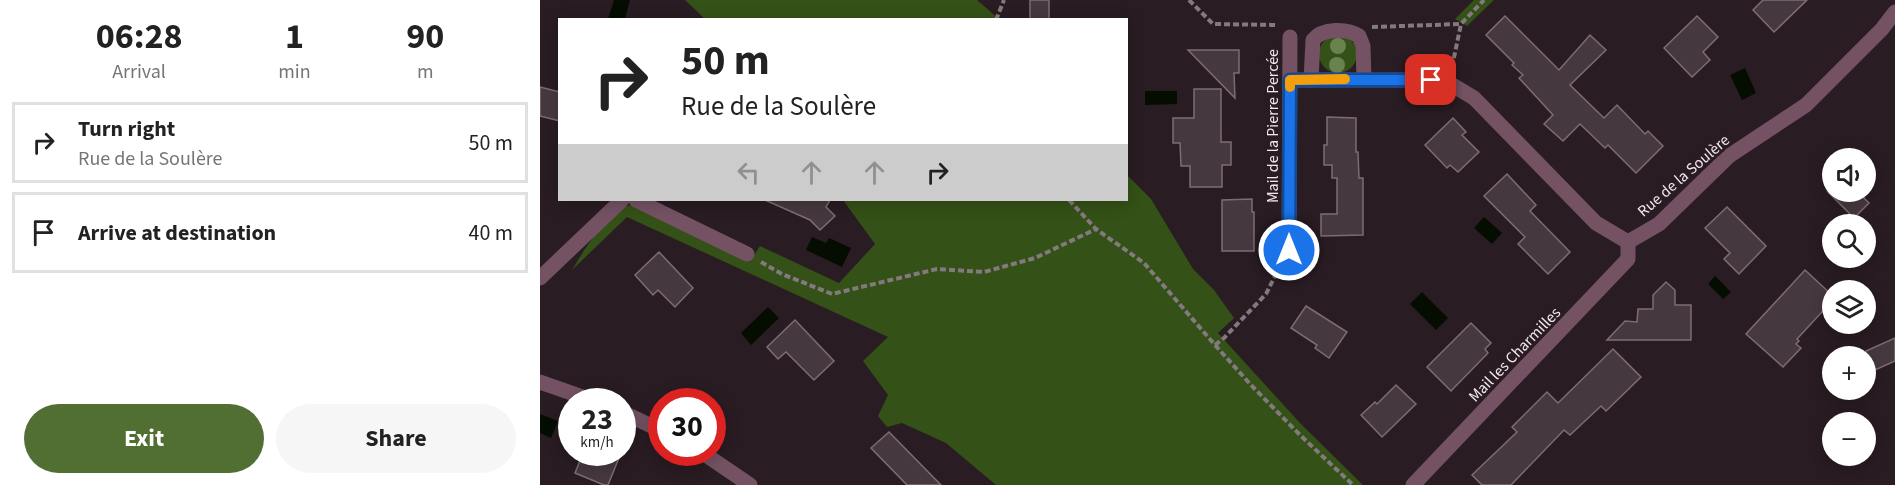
<!DOCTYPE html>
<html lang="en">
<head>
<meta charset="utf-8">
<style>
	body { margin:0; font-family:"Source Sans 3",sans-serif; background:#f6f6f6; color:#222; height:100vh; display:flex; flex-direction:column; font-size:22px; white-space:nowrap }
	* { box-sizing:border-box; margin:0 }
	p { font-size:20px; color:#767676 }
	.icon { flex:none; width:33px; height:33px; fill:none; stroke:currentColor; stroke-width:2; stroke-linecap:round; stroke-linejoin:round }
	.map { position:relative; flex:1; overflow:hidden }
	.panel { display:flex; flex-direction:column; background:#fff; width:540px }
	.panel>* { flex:none }
	.banner { position:absolute; left:18px; top:18px; width:570px; height:183px; border-radius:0px; box-shadow:0 3px 15px #0003; background:#fff; color:#222; overflow:hidden }
	.controls { position:absolute; left:1282px; top:148px; display:grid; gap:12px }
	.controls a { display:grid; place-items:center; width:54px; height:54px; border-radius:50%; background:#fff; box-shadow:0 3px 15px #0003; font-size:30px }
	.speed { position:absolute; left:18px; top:388px; display:flex; gap:12px; font-size:30px; font-weight:700; text-align:center }
	.speed>* { display:grid; place-content:center; width:78px; height:78px; border-radius:50%; background:#fff; box-shadow:0 3px 15px #0003; line-height:1 }
	.speed small { font-size:15px; font-weight:400 }
	.speed .limit { border:9px solid #d22; background:#fff; color:#111 }
	.pin { position:absolute; display:grid; place-items:center; width:51px; height:51px; color:#fff; margin:-26px; border-radius:12px; box-shadow:0 3px 9px #0006 }
	.me { position:absolute; width:66px; margin:-33px; rotate:0deg; stroke-linejoin:round; filter:drop-shadow(0 0 4px #0008) }
	.turn { display:flex; align-items:center; gap:21px; height:126px; padding:0 24px; font-size:27px }
	.turn .icon { width:78px; height:78px; stroke-width:2.5 }
	.turn b { display:block; font-size:42px; line-height:51px }
	.lanes { display:flex; align-items:center; height:57px; padding:0 24px; background:#0003; justify-content:center; gap:30px; direction:ltr }
	.lanes .off { opacity:.35 }
	.eta { display:flex; justify-content:space-evenly; align-items:center; height:102px; text-align:center }
	.eta b { font-size:36px; font-weight:700; line-height:42px }
	.primary-button { display:flex; gap:12px; margin-top:auto; padding:12px 24px }
	.primary-button a { flex:1; height:69px; border-radius:36px; background:#516f33; color:#fff; font-size:24px; font-weight:700; line-height:69px; text-align:center }
	.primary-button a+a { background:#f6f6f6; color:#222 }
	ul { padding:0; list-style:none }
	li { display:flex; align-items:center; gap:18px; height:81px; margin:0 12px 9px; padding:0 12px; border:3px solid #e0e0e0; border-radius:0px }
	li div { flex:1 }
	li b { display:block; font-size:22px }
	li em { font-style:normal }
	main { display:flex; flex:1; min-height:0 }
	.map>svg:first-child { display:block }
	.green { fill:#345117 }
	.water { fill:#040d00 }
	.building { fill:#46383f; stroke:#7d6c74; stroke-width:1.5 }
	.lines { fill:none; stroke-linecap:round; stroke-linejoin:round }
	.path { stroke:#84797f; stroke-width:4; stroke-dasharray:6 3; stroke-linecap:butt }
	.minor { stroke:#745263; stroke-width:15 }
	.tree { fill:#6a824e }
	.route-casing { stroke:#114b97; stroke-width:15 }
	.route { stroke:#1a73e8; stroke-width:10 }
	.slow { stroke:#f59e0b; stroke-width:10 }
	.labels { text-anchor:middle; stroke-width:6; stroke-linejoin:round; paint-order:stroke }
	.street-label { font-size:16px; fill:#f1e8ec; stroke:#291c23 }
</style>
</head>
<body>
<main>
<section class="panel">
<div class="eta">
<div><b>06:28</b><p>Arrival</p></div>
<div><b>1</b><p>min</p></div>
<div><b>90</b><p>m</p></div>
</div>
<ul>
<li><svg class="icon" aria-label="right" viewBox="0 0 24 24"><path d="M7 20v-9h11M14 6l5 5-5 5"/></svg><div><b>Turn right</b><p>Rue de la Soulère</p></div><em>50 m</em></li>
<li><svg class="icon" aria-label="arrive" viewBox="0 0 24 24"><path d="M6 21V4h12l-3 4 3 4H6"/></svg><div><b>Arrive at destination</b></div><em>40 m</em></li>
</ul>
<div class="primary-button"><a>Exit</a><a>Share</a></div>
</section>
<div class="map">
<svg width="1355" height="485" viewBox="0 0 1355 485">
	<rect width="100%" height="100%" fill="#291c23"/>
	<g class="green">
		<path d="M145,0H437L459,19H165Z"/>
		<path d="M934,0H954L927,26L915,19Z"/>
		<circle cx="798" cy="54" r="19"/>
		<path d="M587,175L611,199L653,269L674,290L694,318L678,333L761,424L823,485H456L406,443L362,423L347,427L338,416L348,395L323,361L348,337L87,217L32,270C44,250 68,210 91,205L211,260L220,246L299,283L335,244L303,200H586Z"/>
	</g>
	<g class="water">
		<path d="M74,0H90L85,19H68Z"/>
		<path d="M1205,68L1216,93L1202,100L1190,75Z"/>
		<path d="M605,91H637V104L605,105Z"/>
		<path d="M944,217L962,233L952,244L934,228Z"/>
		<path d="M272,237L286,243L289,238L311,248L302,267L266,250Z"/>
		<path d="M1175,276L1191,292L1183,299L1168,284Z"/>
		<path d="M882,292L908,318L896,330L870,304Z"/>
		<path d="M228,307L239,318L211,345L201,333Z"/>
		<path d="M0,414L18,421L11,438L0,433Z"/>
	</g>
	<g class="building">
		<rect x="490" y="0" width="19" height="20"/>
		<path d="M1223,0H1267L1234,32L1213,10Z"/>
		<path d="M965,16L1019,70L1050,35L1066,50L1030,85L1064,118L1077,105L1105,134L1108,131L1123,146L1096,173L1068,145L1065,148L1040,124L1023,141L1004,124L1013,115L979,78L983,75L972,65L974,63L946,35Z"/>
		<path d="M1157,16L1178,37L1163,52L1170,60L1152,77L1124,48Z"/>
		<path d="M648,50H699V73H694L695,98Z"/>
		<path d="M0,87L20,92V121L0,116Z"/>
		<path d="M654,89H681V142H691V165H682V187H650V166H641L640,143H633V118H654Z"/>
		<path d="M787,117L816,118V152H818L819,178H823V235L781,236V214H797V178H792V165H784V145H787Z"/>
		<path d="M913,118L926,132L922,135L939,152L918,172L910,165L907,168L885,145Z"/>
		<path d="M967,174L996,205L990,211L1030,252L1008,274L978,244L985,237L944,196Z"/>
		<path d="M1288,192H1318L1329,203L1314,218Z"/>
		<path d="M712,199V212H714V251H682V200Z"/>
		<path d="M225,200H290L286,207L295,216L280,230L270,220Z"/>
		<path d="M1187,207L1226,246L1199,274L1184,259L1190,253L1165,228Z"/>
		<path d="M119,252L153,288L135,307L118,290L113,295L95,275Z"/>
		<path d="M1265,270L1293,296V300L1257,339L1259,341L1256,344L1261,348L1243,367L1206,334Z"/>
		<path d="M1126,282L1135,290V305H1151V340H1067L1085,321L1097,322L1098,309H1113V295Z"/>
		<path d="M766,306L807,332L789,358L775,348L777,345L751,328Z"/>
		<path d="M255,320L294,361L274,380L246,352L238,359L227,347Z"/>
		<path d="M931,323L951,343L945,349L948,353L911,391L887,367Z"/>
		<path d="M1355,338V361L1326,374V351Z"/>
		<path d="M1073,349L1101,377L1066,411L1061,406L1030,435L1024,430L971,485H942L932,475L977,432L972,427L1007,392L1018,403Z"/>
		<path d="M856,385L876,404L842,437L821,415L835,402L837,404Z"/>
		<path d="M349,432L401,485H367L331,448Z"/>
		<path d="M43,453H81L68,485H64L35,473Z"/>
	</g>
	<g class="lines">
		<g class="path">
			<path d="M649,0L673,24L738,25"/>
			<path d="M456,20L464,0"/>
			<path d="M832,27L921,24"/>
			<path d="M912,67L921,24L944,0"/>
			<path d="M529,200L556,229L604,263L675,345L711,385L760,435L813,485"/>
			<path d="M221,262L242,274L292,294L397,269L444,272L495,258L556,229"/>
			<path d="M675,345L684,338L726,294L741,264"/>
		</g>
		<g class="minor">
			<path d="M750,80H895L914,86L934,98L1056,223L1088,242L1119,224L1189,156L1266,105L1342,29L1355,12"/>
			<path d="M771,80L773,40C782,28 807,28 819,36L823,46L824,79"/>
			<path d="M96,200L207,254"/>
			<path d="M749,251L750,37"/>
			<path d="M0,278L82,200"/>
			<path d="M0,382L57,402"/>
			<path d="M82,412L122,431"/>
			<path d="M163,453L210,485"/>
			<path d="M873,485L1088,259V242"/>
		</g>
	</g>
	<g class="tree">
		<circle cx="798" cy="46" r="8"/>
		<circle cx="797" cy="65" r="8"/>
	</g>
	<g class="lines">
		<g class="route-casing">
			<path id="route" d="M749,250L750,80H891"/>
		</g>
		<use href="#route" class="route"/>
		<path class="slow" d="M750,87V80L805,79"/>
	</g>
	<g class="labels">
		<g class="street-label">
			<text transform="translate(732 126) rotate(-90)" y="6">Mail de la Pierre Percée</text>
			<text transform="translate(1143 175) rotate(-41)" y="6">Rue de la Soulère</text>
			<text transform="translate(974 354) rotate(-46)" y="6">Mail les Charmilles</text>
		</g>
	</g>
</svg>
<div class="controls">
<a><svg class="icon" aria-label="sound" viewBox="0 0 24 24"><path d="M4 9h4l5-4v14l-5-4H4zM17 9q2 3 0 6"/></svg></a>
<a><svg class="icon" aria-label="search" viewBox="0 0 24 24"><circle cx="10" cy="10" r="6"/><path d="M15 15l6 6"/></svg></a>
<a><svg class="icon" aria-label="layers" viewBox="0 0 24 24"><path d="M12 4l9 5-9 5-9-5zM3 14l9 5 9-5"/></svg></a>
<a>+</a>
<a>−</a>
</div>
<div class="speed"><div>23<small>km/h</small></div><div class="limit">30</div></div>
<div class="pin" style="left:891px;top:80px;background:#d93025"><svg class="icon" aria-label="arrive" viewBox="0 0 24 24"><path d="M6 21V4h12l-3 4 3 4H6"/></svg></div>
<svg class="me" style="left:749px;top:250px" viewBox="-20 -20 40 40"><circle r="17" fill="#1a73e8" stroke="#fff" stroke-width="3"/><path d="M0-11L8 9 0 5-8 9z" fill="#fff"/></svg>
<div class="banner">
<div class="turn"><svg class="icon" aria-label="right" viewBox="0 0 24 24"><path d="M7 20v-9h11M14 6l5 5-5 5"/></svg><div><b>50 m</b>Rue de la Soulère</div></div>
<div class="lanes"><svg class="icon off" aria-label="left" viewBox="0 0 24 24"><path d="M17 20v-9H6M10 6l-5 5 5 5"/></svg><svg class="icon off" aria-label="ahead" viewBox="0 0 24 24"><path d="M12 20V5M6 11l6-6 6 6"/></svg><svg class="icon off" aria-label="ahead" viewBox="0 0 24 24"><path d="M12 20V5M6 11l6-6 6 6"/></svg><svg class="icon" aria-label="right" viewBox="0 0 24 24"><path d="M7 20v-9h11M14 6l5 5-5 5"/></svg></div>
</div>
</div>
</main>
</body>
</html>
